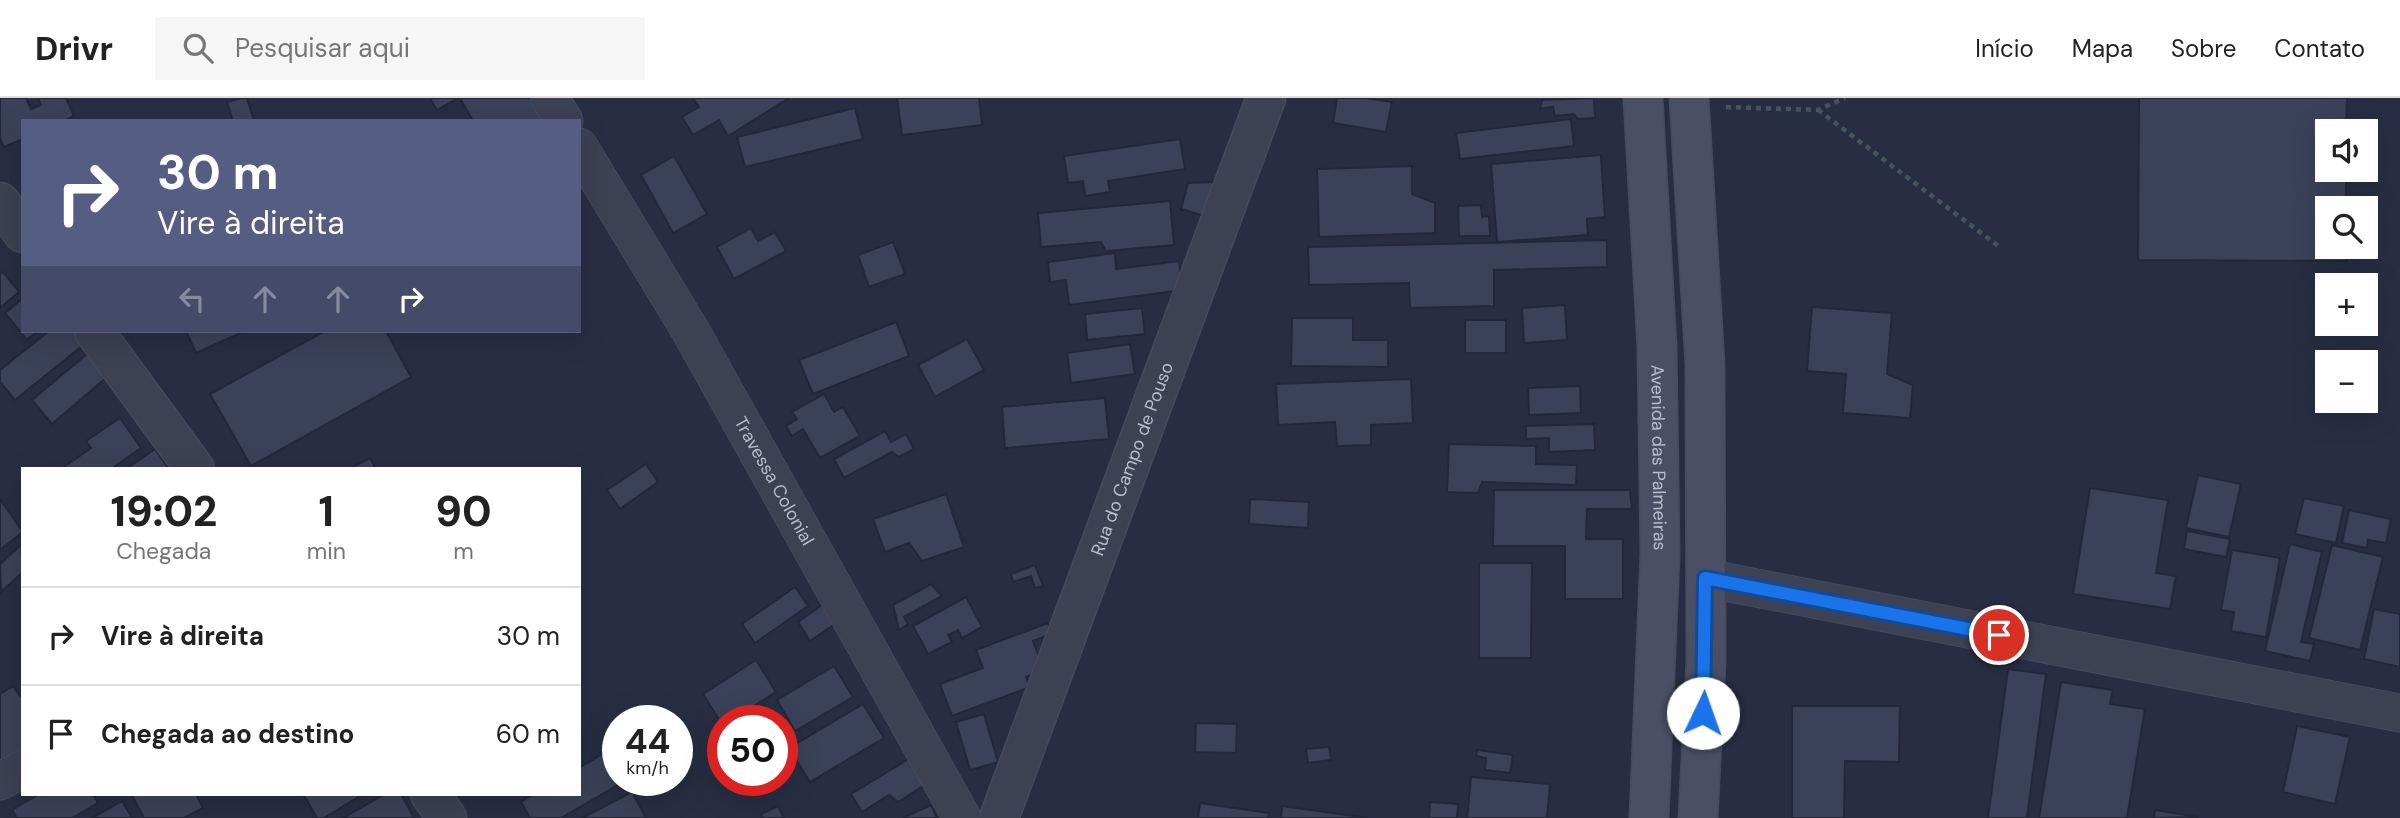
<!DOCTYPE html>
<html lang="pt">
<head>
<meta charset="utf-8">
<style>
	body { margin:0; font-family:"DM Sans",sans-serif; background:#f6f6f6; color:#222; height:100vh; display:flex; flex-direction:column; font-size:26px; white-space:nowrap }
	* { box-sizing:border-box; margin:0 }
	p { font-size:23px; color:#767676 }
	.icon { flex:none; width:38px; height:38px; fill:none; stroke:currentColor; stroke-width:2; stroke-linecap:round; stroke-linejoin:round }
	.map { position:relative; flex:1; overflow:hidden }
	.panel { position:absolute; left:21px; top:369px; width:560px; height:329px; display:flex; flex-direction:column; background:#fff; border-radius:0px; box-shadow:0 7px 28px #0002 }
	.panel>* { flex:none }
	.hud { position:absolute; left:21px; top:21px; width:560px; height:214px; border-radius:0px; box-shadow:0 7px 28px #0002; background:#555e82; color:#fff; overflow:hidden }
	.controls { position:absolute; left:2315px; top:21px; display:grid; gap:14px }
	.controls a { display:grid; place-items:center; width:63px; height:63px; border-radius:0px; background:#fff; box-shadow:0 7px 28px #0002; font-size:35px }
	.speed { position:absolute; left:602px; top:607px; display:flex; gap:14px; font-size:35px; font-weight:700; text-align:center }
	.speed>* { display:grid; place-content:center; width:91px; height:91px; border-radius:50%; background:#fff; box-shadow:0 7px 28px #0002; line-height:1 }
	.speed small { font-size:18px; font-weight:400 }
	.speed .limit { border:10px solid #d22; background:#fff; color:#111 }
	.pin { position:absolute; display:grid; place-items:center; width:60px; height:60px; color:#fff; margin:-30px; border:4px solid #fff; border-radius:50%; box-shadow:0 2px 7px #0007 }
	.me { position:absolute; width:77px; margin:-38px; rotate:3deg; stroke-linejoin:round; filter:drop-shadow(0 0 5px #0008) }
	.turn { display:flex; align-items:center; gap:24px; height:147px; padding:0 21px; font-size:32px }
	.turn .icon { width:91px; height:91px; stroke-width:2.5 }
	.turn b { display:block; font-size:49px; line-height:60px }
	.lanes { display:flex; align-items:center; height:66px; padding:0 21px; background:#0003; justify-content:center; gap:35px; direction:ltr }
	.lanes .off { opacity:.35 }
	.eta { display:flex; justify-content:space-evenly; align-items:center; height:119px; text-align:center }
	.eta b { font-size:42px; font-weight:800; line-height:49px }
	ul { padding:0; list-style:none }
	li { display:flex; align-items:center; gap:21px; height:98px; padding:0 21px; border-top:2px solid #e0e0e0 }
	li div { flex:1 }
	li b { display:block; font-size:26px }
	li em { font-style:normal }
	header { display:flex; align-items:center; gap:42px; box-sizing:border-box; height:98px; padding:0 35px; background:#fff; border-bottom:2px solid #e0e0e0 }
	header strong { font-size:33px }
	nav { display:flex; gap:38px; margin-inline-start:auto; font-size:24px }
	.search { width:490px; height:63px; background:#f6f6f6; display:flex; align-items:center; gap:18px; box-sizing:border-box; padding:0 24px; border-radius:0px; color:#767676; font-size:26px }
	.map>svg:first-child { display:block }
	.building { fill:#3a4259; stroke:#22283a; stroke-width:2 }
	.lines { fill:none; stroke-linecap:round; stroke-linejoin:round }
	.minor-casing { stroke:#454a5c; stroke-width:39 }
	.tertiary-casing { stroke:#454a5c; stroke-width:41 }
	.secondary-casing { stroke:#454a5c; stroke-width:41 }
	.path { stroke:#43555c; stroke-width:4.5; stroke-dasharray:5 5; stroke-linecap:butt }
	.minor { stroke:#3c4153; stroke-width:37 }
	.tertiary { stroke:#3c4153; stroke-width:38 }
	.secondary { stroke:#4a4f66; stroke-width:38 }
	.route-casing { stroke:#114b97; stroke-width:18 }
	.route { stroke:#1a73e8; stroke-width:12 }
	.labels { text-anchor:middle; stroke-width:7; stroke-linejoin:round; paint-order:stroke }
	.street-label { font-size:18px; fill:#b9bdcc; stroke:#202638 }
</style>
</head>
<body>
<header>
<strong>Drivr</strong>
<div class="search"><svg class="icon" aria-label="search" viewBox="0 0 24 24"><circle cx="10" cy="10" r="6"/><path d="M15 15l6 6"/></svg>Pesquisar aqui</div>
<nav><a>Início</a><a>Mapa</a><a>Sobre</a><a>Contato</a></nav>
</header>
<div class="map">
<svg width="2400" height="720" viewBox="0 0 2400 720">
	<rect width="100%" height="100%" fill="#272e43"/>
	<g class="building">
		<path d="M0,0H26L31,11L41,7L38,0H66L74,18L64,23H23V41L4,49L0,40Z"/>
		<path d="M242,0H247L254,23H233L227,4Z"/>
		<path d="M430,0H458L437,12Z"/>
		<path d="M460,0H532L544,20L539,23H473Z"/>
		<path d="M693,0H789L728,38L719,22L693,37L682,19L699,9Z"/>
		<path d="M897,0H979L982,27L902,37Z"/>
		<path d="M1337,0H1366L1392,4L1386,34L1333,25Z"/>
		<path d="M1594,0L1595,20L1578,21L1574,16L1555,18L1553,9L1540,11L1542,2Z"/>
		<path d="M2139,0H2347L2346,33H2328V72H2346V110H2328V149H2346V163L2138,162Z"/>
		<path d="M855,10L863,41L745,69L737,39Z"/>
		<path d="M1571,21L1574,48L1460,61L1456,35Z"/>
		<path d="M1180,41L1185,71L1108,83L1110,94L1085,98L1083,83L1068,85L1064,58Z"/>
		<path d="M1601,57L1605,119L1587,121L1588,137L1497,144L1491,66Z"/>
		<path d="M674,58L707,116L673,135L641,77Z"/>
		<path d="M1412,68V96L1435,105V135L1319,139L1317,71Z"/>
		<path d="M1218,84L1208,119L1181,111L1188,85Z"/>
		<path d="M1170,103L1174,147L1106,153L1101,144L1041,149L1038,115Z"/>
		<path d="M1481,107L1482,119L1489,118L1490,138H1459L1458,108Z"/>
		<path d="M751,130L758,143L775,134L786,153L734,181L717,149Z"/>
		<path d="M1607,142V169L1494,172V208L1410,210L1409,185L1309,187L1308,149Z"/>
		<path d="M893,144L905,176L869,189L858,157Z"/>
		<path d="M1115,155L1116,171L1179,163L1183,192L1069,207L1066,182L1050,184L1048,164Z"/>
		<path d="M3,174L19,194L0,210V176Z"/>
		<path d="M23,200V233H38L27,242L5,215Z"/>
		<path d="M1565,207L1567,242L1524,245L1522,210Z"/>
		<path d="M1812,209L1892,215L1887,276L1913,287L1910,320L1843,315L1846,276L1807,273Z"/>
		<path d="M1142,210L1145,236L1087,242L1085,216Z"/>
		<path d="M1292,220H1353V242H1388V269L1291,268Z"/>
		<rect x="1465" y="222" width="41" height="33"/>
		<path d="M896,224L909,258L813,296L799,262Z"/>
		<path d="M49,233H78L87,244L15,302L0,284V272Z"/>
		<path d="M186,233H245L196,255Z"/>
		<path d="M325,233H386L411,279L251,368L210,296Z"/>
		<path d="M967,241L984,272L935,299L918,267Z"/>
		<path d="M1130,246L1135,276L1071,285L1067,255Z"/>
		<path d="M87,256L107,279L52,326L32,302Z"/>
		<path d="M1411,281L1413,325L1371,327V347L1337,348L1335,324L1278,327L1276,286Z"/>
		<path d="M1580,288L1581,315L1529,317L1528,290Z"/>
		<path d="M824,296L834,314L843,309L860,338L820,360L803,331L792,338L786,328L797,321L792,314Z"/>
		<path d="M1105,300L1109,341L1005,350L1002,309Z"/>
		<path d="M120,320L141,350L111,371H61L91,350L86,343Z"/>
		<path d="M1594,326L1595,352L1549,354V340L1526,341V328Z"/>
		<path d="M885,333L891,344L906,336L914,351L899,359L892,354L844,380L834,361Z"/>
		<path d="M1449,346L1536,348V366L1577,367L1576,387L1482,384L1478,395L1447,394Z"/>
		<path d="M155,351L169,371H126Z"/>
		<path d="M370,360L376,371H349Z"/>
		<path d="M646,366L658,384L620,411L607,392Z"/>
		<path d="M2198,377L2241,386L2229,439L2186,430Z"/>
		<path d="M2090,390L2168,402L2156,475L2176,478L2170,511L2073,496Z"/>
		<path d="M1494,392H1630L1632,411H1587L1586,441H1623V501H1565V448H1493Z"/>
		<path d="M946,396L964,449L922,463L909,445L885,454L873,421Z"/>
		<path d="M2304,400L2344,408L2336,445L2295,436Z"/>
		<path d="M0,401L23,434L0,452Z"/>
		<path d="M1250,401L1309,404L1308,430L1249,426Z"/>
		<path d="M2349,412L2391,421L2386,445L2368,442L2367,450L2342,445Z"/>
		<path d="M2187,433L2230,441L2226,459L2184,451Z"/>
		<path d="M2290,446L2322,454L2301,544L2314,546L2310,563L2265,553Z"/>
		<path d="M21,447L23,474L1,494L0,466Z"/>
		<path d="M2332,447L2383,459L2360,552L2309,540Z"/>
		<path d="M2232,452L2280,460L2266,539L2231,533L2234,514L2221,512Z"/>
		<path d="M1479,465H1532L1531,560H1479Z"/>
		<path d="M1035,467L1043,488L1035,490L1031,478L1013,484L1011,476Z"/>
		<path d="M931,486L942,498L904,519L908,526L899,532L893,507Z"/>
		<path d="M795,489L808,508L755,545L742,526Z"/>
		<path d="M966,499L982,529L962,540L958,532L948,537L952,544L928,556L913,528Z"/>
		<path d="M822,507L835,526L810,543L798,524Z"/>
		<path d="M2374,511L2400,516V569L2364,561Z"/>
		<path d="M1048,525L1051,536L1033,543L1044,572L1026,579L1030,589L952,618L940,586L983,570L976,552Z"/>
		<path d="M756,562L776,594L730,623H723V628L703,596Z"/>
		<path d="M834,568L853,599L795,633L777,602Z"/>
		<path d="M2008,571L2046,576L2027,720H1988Z"/>
		<path d="M2061,584L2113,592L2110,606L2145,611L2127,720H2039Z"/>
		<path d="M13,588L23,602V655L0,669V596Z"/>
		<path d="M863,606L884,640L810,684L789,650Z"/>
		<path d="M1792,608H1900L1899,664L1845,663L1844,720H1792Z"/>
		<path d="M984,616L998,664L970,672L956,624Z"/>
		<path d="M1196,625L1237,626L1236,655L1195,654Z"/>
		<path d="M2297,628L2350,639L2335,706L2283,694Z"/>
		<path d="M1329,649L1331,662L1308,665L1306,651Z"/>
		<path d="M1477,652L1513,657L1510,675L1485,672L1486,660L1476,658Z"/>
		<path d="M604,655L621,685L561,720H530L521,704L534,696H579V670Z"/>
		<path d="M912,659L928,685L898,704L889,697L862,714L851,696Z"/>
		<path d="M1471,679L1550,686L1547,720H1467Z"/>
		<path d="M632,694L646,720H582Z"/>
		<path d="M39,696H93L98,705L72,720H17L12,712Z"/>
		<path d="M131,696H196L203,710L184,720H144Z"/>
		<path d="M303,696H363L324,720H317Z"/>
		<path d="M385,696H401L414,720H343Z"/>
		<path d="M122,703L132,720H92Z"/>
		<path d="M1430,704L1458,706L1457,720H1429Z"/>
		<path d="M1200,705L1269,715L1268,720H1198Z"/>
		<path d="M931,707L937,720H903Z"/>
		<path d="M778,708L784,720H763L761,716Z"/>
		<path d="M1282,708L1368,720H1281Z"/>
		<path d="M2155,712L2199,719L2154,720Z"/>
	</g>
	<g class="lines">
		<g class="minor-casing">
			<g id="minor">
				<path d="M550,0L564,23"/>
				<path id="s1" d="M579,49L690,232L962,720"/>
				<path d="M1705,480L2400,615"/>
				<path d="M0,683L23,671"/>
			</g>
		</g>
		<g class="tertiary-casing">
			<g id="tertiary">
				<path d="M0,104L23,135"/>
				<path d="M94,233L195,371"/>
				<path d="M430,696L447,720"/>
				<path id="s2" d="M999,720L1266,0"/>
			</g>
		</g>
		<g class="secondary-casing">
			<g id="secondary">
				<path id="s3" d="M1643,0L1657,249L1660,456L1649,720"/>
				<path d="M1689,0L1705,267L1706,563L1698,720"/>
			</g>
		</g>
		<g class="path">
			<path d="M1726,9L1818,12L1845,0"/>
			<path d="M1818,12L2001,150"/>
		</g>
		<use href="#minor" class="minor"/>
		<use href="#tertiary" class="tertiary"/>
		<use href="#secondary" class="secondary"/>
	</g>
	<g class="lines">
		<g class="route-casing">
			<path id="route" d="M1703,615L1705,480L1999,537"/>
		</g>
		<use href="#route" class="route"/>
	</g>
	<g class="labels">
		<g class="street-label">
			<text dy="6" stroke="none"><textPath href="#s2" startOffset="383">Rua do Campo de Pouso</textPath></text>
			<text dy="6" stroke="none"><textPath href="#s3" startOffset="360">Avenida das Palmeiras</textPath></text>
			<text dy="6" stroke="none"><textPath href="#s1" startOffset="387">Travessa Colonial</textPath></text>
		</g>
	</g>
</svg>
<div class="controls">
<a><svg class="icon" aria-label="sound" viewBox="0 0 24 24"><path d="M4 9h4l5-4v14l-5-4H4zM17 9q2 3 0 6"/></svg></a>
<a><svg class="icon" aria-label="search" viewBox="0 0 24 24"><circle cx="10" cy="10" r="6"/><path d="M15 15l6 6"/></svg></a>
<a>+</a>
<a>−</a>
</div>
<div class="speed"><div>44<small>km/h</small></div><div class="limit">50</div></div>
<div class="pin" style="left:1999px;top:537px;background:#d93025"><svg class="icon" aria-label="arrive" viewBox="0 0 24 24"><path d="M6 21V4h12l-3 4 3 4H6"/></svg></div>
<svg class="me" style="left:1703px;top:615px" viewBox="-20 -20 40 40"><circle r="19" fill="#fff"/><path d="M0-13L10 11 0 6-10 11z" fill="#1a73e8"/></svg>
<div class="hud">
<div class="turn"><svg class="icon" aria-label="right" viewBox="0 0 24 24"><path d="M7 20v-9h11M14 6l5 5-5 5"/></svg><div><b>30 m</b>Vire à direita</div></div>
<div class="lanes"><svg class="icon off" aria-label="left" viewBox="0 0 24 24"><path d="M17 20v-9H6M10 6l-5 5 5 5"/></svg><svg class="icon off" aria-label="ahead" viewBox="0 0 24 24"><path d="M12 20V5M6 11l6-6 6 6"/></svg><svg class="icon off" aria-label="ahead" viewBox="0 0 24 24"><path d="M12 20V5M6 11l6-6 6 6"/></svg><svg class="icon" aria-label="right" viewBox="0 0 24 24"><path d="M7 20v-9h11M14 6l5 5-5 5"/></svg></div>
</div>
<section class="panel">
<div class="eta">
<div><b>19:02</b><p>Chegada</p></div>
<div><b>1</b><p>min</p></div>
<div><b>90</b><p>m</p></div>
</div>
<ul>
<li><svg class="icon" aria-label="right" viewBox="0 0 24 24"><path d="M7 20v-9h11M14 6l5 5-5 5"/></svg><div><b>Vire à direita</b></div><em>30 m</em></li>
<li><svg class="icon" aria-label="arrive" viewBox="0 0 24 24"><path d="M6 21V4h12l-3 4 3 4H6"/></svg><div><b>Chegada ao destino</b></div><em>60 m</em></li>
</ul>
</section>
</div>
</body>
</html>
